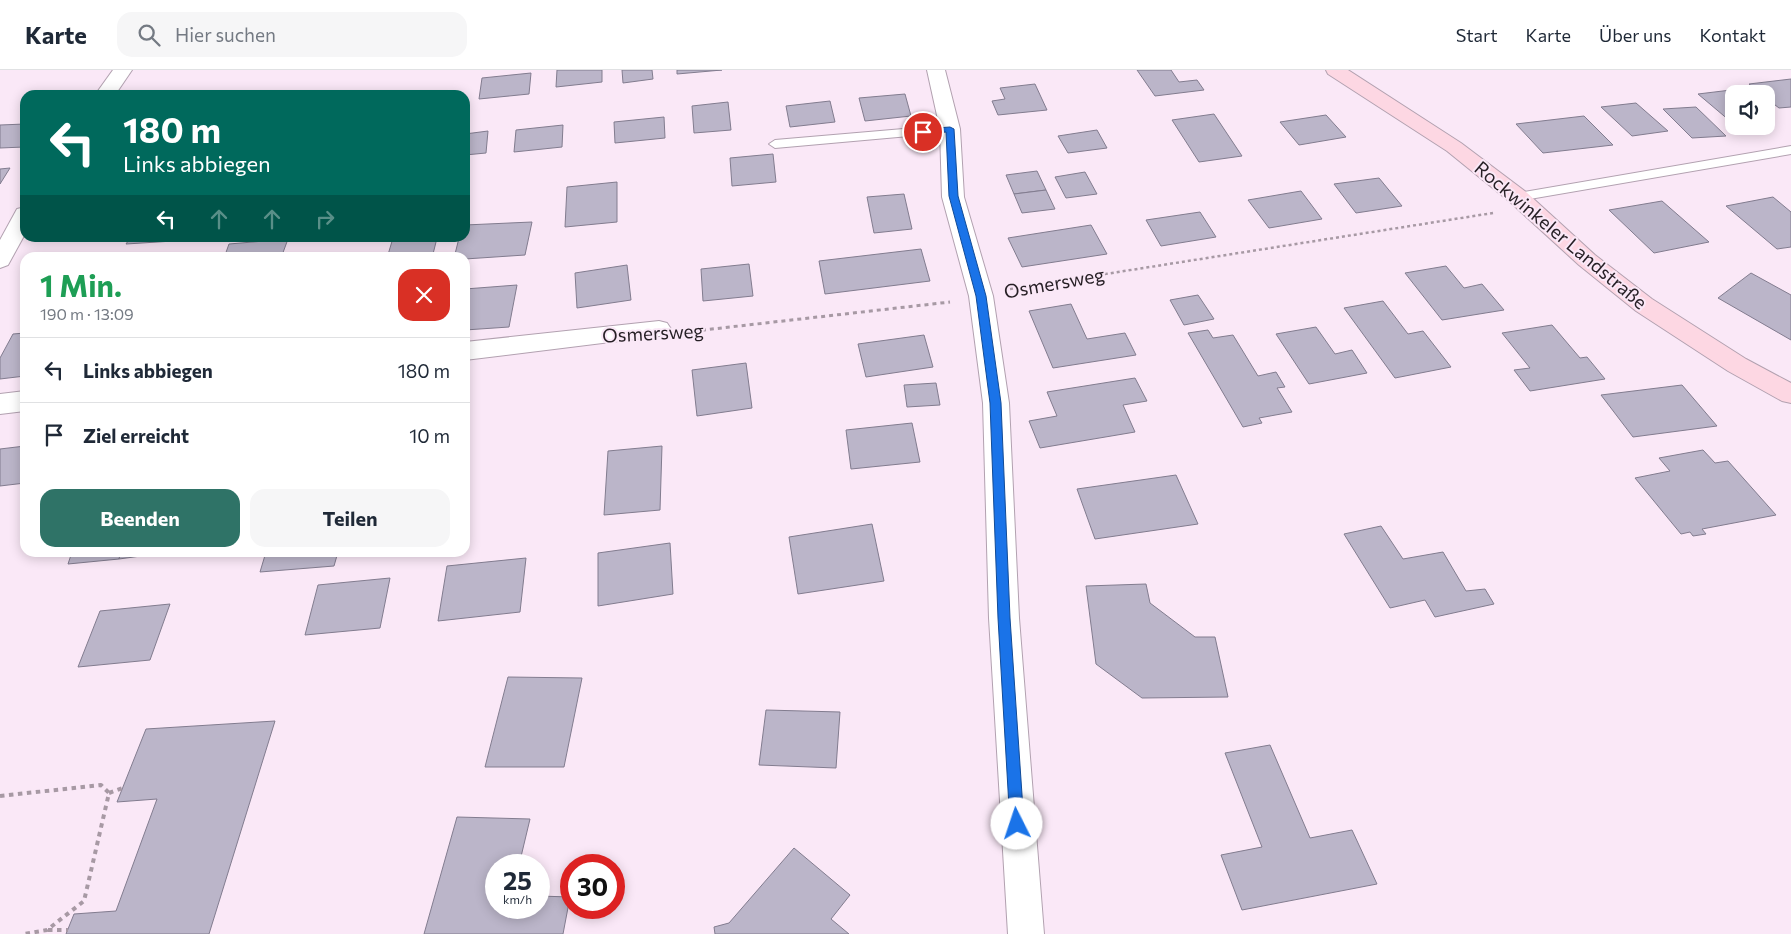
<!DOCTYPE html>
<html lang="de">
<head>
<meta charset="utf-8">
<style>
	body { margin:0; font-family:Commissioner,sans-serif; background:#f6f6f7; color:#1f2937; height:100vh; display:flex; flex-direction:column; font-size:19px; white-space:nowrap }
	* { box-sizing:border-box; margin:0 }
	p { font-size:16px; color:#747a83 }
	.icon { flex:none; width:28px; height:28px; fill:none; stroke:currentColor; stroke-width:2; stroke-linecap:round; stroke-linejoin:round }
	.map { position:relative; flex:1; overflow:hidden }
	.side { position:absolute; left:20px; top:182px; width:450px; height:305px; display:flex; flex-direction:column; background:#fff; border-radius:15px; box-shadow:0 2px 12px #0003 }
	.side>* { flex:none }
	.banner { position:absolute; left:20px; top:20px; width:450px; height:152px; border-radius:15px; box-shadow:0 2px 12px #0003; background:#00695c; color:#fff; overflow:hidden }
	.tools { position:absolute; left:1725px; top:15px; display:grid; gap:10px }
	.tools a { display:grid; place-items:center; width:50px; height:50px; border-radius:10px; background:#fff; box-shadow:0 2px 12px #0003; font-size:25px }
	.speed { position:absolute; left:485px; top:784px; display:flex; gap:10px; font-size:25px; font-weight:700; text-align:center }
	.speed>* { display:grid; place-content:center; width:65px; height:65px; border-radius:50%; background:#fff; box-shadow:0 2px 12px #0003; line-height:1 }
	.speed small { font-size:12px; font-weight:400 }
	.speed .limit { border:8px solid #d22; background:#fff; color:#111 }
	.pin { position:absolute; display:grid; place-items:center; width:42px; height:42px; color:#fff; margin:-21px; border:2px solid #fff; border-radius:50%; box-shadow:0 1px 5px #0007 }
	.me { position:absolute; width:55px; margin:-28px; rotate:356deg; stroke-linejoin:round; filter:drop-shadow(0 0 4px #0008) }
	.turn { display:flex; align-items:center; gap:18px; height:105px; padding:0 20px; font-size:22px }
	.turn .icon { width:65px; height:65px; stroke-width:2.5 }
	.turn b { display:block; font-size:35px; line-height:42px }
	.lanes { display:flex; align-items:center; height:48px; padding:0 20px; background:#0003; justify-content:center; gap:25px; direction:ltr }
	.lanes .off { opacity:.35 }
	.round { display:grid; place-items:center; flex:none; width:52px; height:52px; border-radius:15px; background:#f6f6f7 }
	.head { display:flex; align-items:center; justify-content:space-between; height:85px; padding:0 20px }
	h1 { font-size:30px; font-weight:700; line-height:38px; color:#1e9e55 }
	.cta { display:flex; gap:10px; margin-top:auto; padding:10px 20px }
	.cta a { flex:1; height:58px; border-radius:15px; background:#2f7367; color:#fff; font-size:20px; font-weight:700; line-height:58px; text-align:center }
	.cta a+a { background:#f6f6f7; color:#1f2937 }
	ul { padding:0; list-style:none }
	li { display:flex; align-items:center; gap:15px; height:65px; padding:0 20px; border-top:1px solid #e0e1e3 }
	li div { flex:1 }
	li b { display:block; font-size:19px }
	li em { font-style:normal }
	header { display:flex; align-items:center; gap:30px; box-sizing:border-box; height:70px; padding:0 25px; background:#fff; border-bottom:1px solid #e0e1e3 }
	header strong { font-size:24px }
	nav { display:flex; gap:28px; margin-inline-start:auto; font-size:18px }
	.search { width:350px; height:45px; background:#f6f6f7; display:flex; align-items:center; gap:12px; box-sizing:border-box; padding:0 18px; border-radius:15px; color:#747a83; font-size:19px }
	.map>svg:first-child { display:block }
	.building { fill:#bbb5c9; stroke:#827c8f }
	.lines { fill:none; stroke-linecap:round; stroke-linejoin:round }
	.service-casing { stroke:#b2a1b0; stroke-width:2 }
	.minor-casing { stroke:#b2a1b0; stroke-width:2 }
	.tertiary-casing { stroke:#b2a1b0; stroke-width:2 }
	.secondary-casing { stroke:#b2a1b0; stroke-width:2 }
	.path-far2 { stroke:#a799a4; stroke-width:2.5; stroke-dasharray:3 3; stroke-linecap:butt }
	.path-far1 { stroke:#a799a4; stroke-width:3; stroke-dasharray:4 4; stroke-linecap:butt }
	.path { stroke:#a799a4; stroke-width:4; stroke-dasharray:4.5 4.5; stroke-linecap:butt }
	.service { fill:#fff; fill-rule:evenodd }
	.minor { fill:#fff; fill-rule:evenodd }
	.tertiary { fill:#fff; fill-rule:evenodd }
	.secondary { fill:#fdd7e3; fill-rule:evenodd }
	.route { fill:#1a73e8; stroke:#114b97 }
	.labels { text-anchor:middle; stroke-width:4; stroke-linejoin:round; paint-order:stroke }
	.street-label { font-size:19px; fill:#261f25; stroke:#fae8f7 }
</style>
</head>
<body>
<header>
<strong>Karte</strong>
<div class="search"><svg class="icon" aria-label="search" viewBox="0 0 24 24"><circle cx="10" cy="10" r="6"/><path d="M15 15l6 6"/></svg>Hier suchen</div>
<nav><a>Start</a><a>Karte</a><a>Über uns</a><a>Kontakt</a></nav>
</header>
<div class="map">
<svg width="1791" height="864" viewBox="0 0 1791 864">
	<rect width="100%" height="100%" fill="#fae8f7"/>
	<g class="building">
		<path d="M557,0H602V12L556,17Z"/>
		<path d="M622,0H652L653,9L623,13Z"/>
		<path d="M677,0H722L677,4Z"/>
		<path d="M1137,0H1171L1179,12L1197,10L1204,20L1155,26Z"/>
		<path d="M531,3L529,24L479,29L482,8Z"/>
		<path d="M1791,9V37L1779,38L1766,28V24H1761L1749,14Z"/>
		<path d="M1035,14L1047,40L998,45L992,31L1005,29L1000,18Z"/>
		<path d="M1731,20L1736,24H1734V51H1730L1698,24Z"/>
		<path d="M905,24L911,46L865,51L859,28Z"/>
		<path d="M830,31L835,52L790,57L786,36Z"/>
		<path d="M728,32L731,60L694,63L692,36Z"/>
		<path d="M1636,33L1668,61L1632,66L1601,37Z"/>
		<path d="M1696,37L1726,66L1692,68L1663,39Z"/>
		<path d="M1214,44L1242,86L1199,92L1172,50Z"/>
		<path d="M1326,45L1346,67L1299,75L1280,52Z"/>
		<path d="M1584,46L1613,75L1543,83L1516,54Z"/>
		<path d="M664,47L665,68L615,73L614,52Z"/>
		<path d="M25,54L24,77L0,78V55Z"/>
		<path d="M563,55L562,77L514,82L516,60Z"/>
		<path d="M1097,60L1107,78L1068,83L1058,66Z"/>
		<path d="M488,61L486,83L465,85V64Z"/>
		<path d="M773,84L776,112L732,116L730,88Z"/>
		<path d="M10,98L0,114V99Z"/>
		<path d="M1037,101L1046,120L1014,124L1006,105Z"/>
		<path d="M1085,102L1097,124L1066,128L1055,107Z"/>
		<path d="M1379,108L1402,136L1356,143L1334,114Z"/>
		<path d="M617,112V152L565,157L567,117Z"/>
		<path d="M1046,120L1055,139L1022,143L1014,124Z"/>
		<path d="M1301,121L1322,149L1269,158L1248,130Z"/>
		<path d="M904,124L912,159L874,163L867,127Z"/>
		<path d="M1773,127L1791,142V177L1777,179L1726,136Z"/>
		<path d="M1662,131L1709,172L1654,183L1609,140Z"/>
		<path d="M1200,142L1216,167L1161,176L1146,150Z"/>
		<path d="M532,152L525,185L465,189L454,188L459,168H465V155Z"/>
		<path d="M1091,155L1107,184L1022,197L1008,168Z"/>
		<path d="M130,168H190L189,170L126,174Z"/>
		<path d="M393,168H437L432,188H387Z"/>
		<path d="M288,169L281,188H224L229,174Z"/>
		<path d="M921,179L930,211L825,224L819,191Z"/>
		<path d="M749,194L753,226L703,231L701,199Z"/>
		<path d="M627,195L631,230L577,238L575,203Z"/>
		<path d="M1446,196L1464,218L1482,214L1504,240L1442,250L1405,203Z"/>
		<path d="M1751,203L1791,225V270L1718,228Z"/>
		<path d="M517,215L509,257L465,260V219Z"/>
		<path d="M1198,225L1214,249L1184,255L1170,230Z"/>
		<path d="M1383,231L1408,264L1423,261L1451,297L1395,308L1344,238Z"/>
		<path d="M1071,234L1087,269L1125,263L1136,285L1053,298L1029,241Z"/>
		<path d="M1552,255L1580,288L1587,287L1605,309L1530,321L1514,300L1530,298L1502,263Z"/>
		<path d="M1316,257L1335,284L1352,280L1367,303L1309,314L1276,264Z"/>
		<path d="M1208,260L1213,268L1233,265L1258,306L1276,302L1285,317L1277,318L1292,342L1259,348L1262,353L1243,357L1188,263Z"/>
		<path d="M25,263V306L0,309V288L13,264Z"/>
		<path d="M924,265L933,297L866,307L858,274Z"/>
		<path d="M746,293L752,338L697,346L692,300Z"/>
		<path d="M1135,308L1147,331L1123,335L1135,362L1040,378L1029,351L1057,346L1047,322Z"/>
		<path d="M936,313L940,335L907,337L904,315Z"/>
		<path d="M1682,315L1717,356L1633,367L1601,325Z"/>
		<path d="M912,353L920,392L851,399L846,360Z"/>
		<path d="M25,376V413L0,416V379Z"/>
		<path d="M662,376L660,440L604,445L608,381Z"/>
		<path d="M1703,380L1715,393L1728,391L1776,445L1702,459L1706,464L1693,466L1690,462L1681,464L1635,408L1670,401L1659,388Z"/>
		<path d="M1176,405L1198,454L1095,469L1077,419Z"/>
		<path d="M872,454L884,511L798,524L789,467Z"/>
		<path d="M1381,456L1403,489L1443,482L1466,521L1485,519L1494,534L1435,547L1425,530L1390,538L1344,464Z"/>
		<path d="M670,473L673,524L598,536V483Z"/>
		<path d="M72,482H121L119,489L68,494Z"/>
		<path d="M121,482H170L119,489Z"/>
		<path d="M266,482H338L334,496L260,502Z"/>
		<path d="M526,488L520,542L438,551L447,496Z"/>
		<path d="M390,508L380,558L305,565L318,515Z"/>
		<path d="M1146,514L1150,533L1195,567H1215L1228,627L1142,628L1096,594L1086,516Z"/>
		<path d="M170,534L150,590L78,597L100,541Z"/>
		<path d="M508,607L582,608L564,697H485Z"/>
		<path d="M766,640L840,642L836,698L759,695Z"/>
		<path d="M275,651L209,864H66L74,844L116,841L157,729L117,732L146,659Z"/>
		<path d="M1270,675L1310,768L1352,760L1377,814L1242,840L1221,785L1262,777L1225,683Z"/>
		<path d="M457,747L530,749L519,795H496V838H539V826L570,827L563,864H424Z"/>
		<path d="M794,778L850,825L831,849L849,864H715L714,857L729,853Z"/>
	</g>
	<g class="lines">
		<g class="service-casing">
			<g id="service">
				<path d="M950,55L956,59L954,62L775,78L769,74L775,70Z"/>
				<path d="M1791,76V84L1518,131L1511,127L1518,123Z"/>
			</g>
		</g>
		<g class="minor-casing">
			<g id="minor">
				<path d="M927,0H945L960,59L964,127L993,226L1009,333L1019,548L1044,864H1008L989,548L983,333L969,226L942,127L940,59Z"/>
				<path d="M659,251L667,253L671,259L667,265L465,290V272Z"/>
				<path d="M25,321V341L0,344V324Z"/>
			</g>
		</g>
		<g class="tertiary-casing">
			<g id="tertiary">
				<path d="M113,0H132L115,25H95Z"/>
				<path d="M25,137V164L8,195L0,198V170L17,139Z"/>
			</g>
		</g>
		<g class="secondary-casing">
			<path id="secondary" d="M1326,0H1348L1461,73L1526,122L1595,185L1652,229L1746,289L1791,313V333L1782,331L1728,301L1636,241L1579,195L1510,132L1447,81L1328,4Z"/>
		</g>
		<path class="path-far2" d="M1010,219L1493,143"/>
		<path class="path-far1" d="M686,262L950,232"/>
		<g class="path">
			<path d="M109,723L123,718"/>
			<path d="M0,726L101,715L109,723L84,831L47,860L24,864"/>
			<path d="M48,860H68"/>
		</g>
		<use href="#service" class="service"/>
		<use href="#minor" class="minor"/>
		<use href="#tertiary" class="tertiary"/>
		<use href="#secondary" class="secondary"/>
	</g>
	<path class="route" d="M950,57L954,59L958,126L986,226L1001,333L1010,548L1024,754L1022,759L1017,762L1012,759L1010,754L998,548L990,333L976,226L949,126L946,62L923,64L919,62L923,59Z"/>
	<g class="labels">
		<g class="street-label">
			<text transform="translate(1561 165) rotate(40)" y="7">Rockwinkeler Landstraße</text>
			<text transform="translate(1054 213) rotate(-10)" y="7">Osmersweg</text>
			<text transform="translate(653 263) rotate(-3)" y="7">Osmersweg</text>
		</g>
	</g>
</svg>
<div class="tools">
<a><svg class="icon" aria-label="sound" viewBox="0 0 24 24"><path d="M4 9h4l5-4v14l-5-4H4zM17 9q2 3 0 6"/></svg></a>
</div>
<div class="speed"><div>25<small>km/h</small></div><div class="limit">30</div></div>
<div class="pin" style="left:923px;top:62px;background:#d93025"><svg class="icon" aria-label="arrive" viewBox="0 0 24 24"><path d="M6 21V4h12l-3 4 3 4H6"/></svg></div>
<svg class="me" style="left:1017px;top:754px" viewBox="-20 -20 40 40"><circle r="19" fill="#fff"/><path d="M0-13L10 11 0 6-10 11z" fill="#1a73e8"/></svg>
<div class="banner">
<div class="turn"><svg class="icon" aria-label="left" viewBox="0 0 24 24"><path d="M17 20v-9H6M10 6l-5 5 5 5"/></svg><div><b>180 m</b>Links abbiegen</div></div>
<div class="lanes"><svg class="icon" aria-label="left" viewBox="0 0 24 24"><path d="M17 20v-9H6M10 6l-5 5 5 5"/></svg><svg class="icon off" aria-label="ahead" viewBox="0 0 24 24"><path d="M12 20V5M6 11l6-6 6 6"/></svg><svg class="icon off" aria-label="ahead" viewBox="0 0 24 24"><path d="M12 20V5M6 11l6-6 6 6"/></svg><svg class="icon off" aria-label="right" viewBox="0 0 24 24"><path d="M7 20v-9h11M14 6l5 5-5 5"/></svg></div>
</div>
<section class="side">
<div class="head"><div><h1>1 Min.</h1><p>190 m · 13:09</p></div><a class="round" style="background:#d93025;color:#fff"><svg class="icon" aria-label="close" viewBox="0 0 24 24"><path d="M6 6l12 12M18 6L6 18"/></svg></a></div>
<ul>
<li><svg class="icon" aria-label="left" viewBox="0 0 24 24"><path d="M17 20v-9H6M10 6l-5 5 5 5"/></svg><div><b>Links abbiegen</b></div><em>180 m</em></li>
<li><svg class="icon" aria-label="arrive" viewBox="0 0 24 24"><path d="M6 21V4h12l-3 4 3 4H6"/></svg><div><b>Ziel erreicht</b></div><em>10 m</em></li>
</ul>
<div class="cta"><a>Beenden</a><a>Teilen</a></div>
</section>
</div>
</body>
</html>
